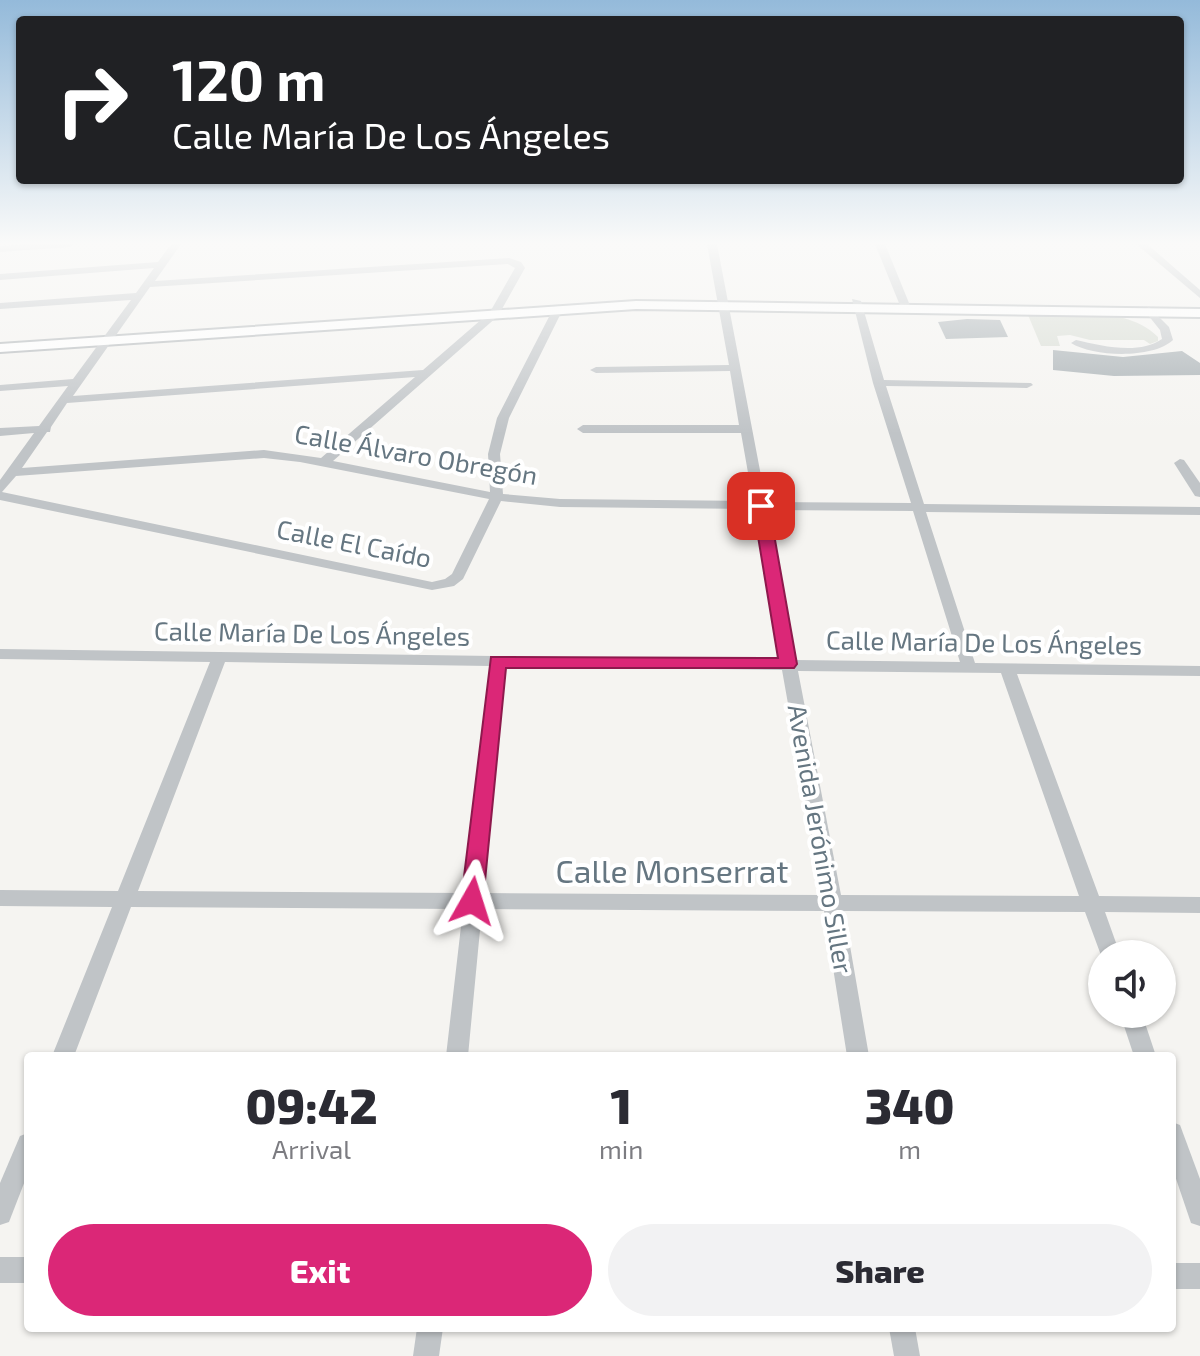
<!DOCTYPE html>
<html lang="en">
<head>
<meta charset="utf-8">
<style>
	body { margin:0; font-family:"Exo 2",sans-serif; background:#f2f2f3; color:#2b2b33; height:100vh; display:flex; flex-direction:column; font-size:30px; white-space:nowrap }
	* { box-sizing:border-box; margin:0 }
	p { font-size:26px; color:#7c7c81 }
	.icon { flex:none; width:44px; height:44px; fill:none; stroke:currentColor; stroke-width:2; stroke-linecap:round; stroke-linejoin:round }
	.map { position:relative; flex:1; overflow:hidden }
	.details { position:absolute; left:24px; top:1052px; width:1152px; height:280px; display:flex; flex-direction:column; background:#fff; border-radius:8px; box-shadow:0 2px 6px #0004 }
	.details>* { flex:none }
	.banner { position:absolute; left:16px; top:16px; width:1168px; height:168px; border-radius:8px; box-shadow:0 2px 6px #0004; background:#202124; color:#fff; overflow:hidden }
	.controls { position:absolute; left:1088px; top:940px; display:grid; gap:16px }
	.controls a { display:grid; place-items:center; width:88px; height:88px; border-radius:50%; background:#fff; box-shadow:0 2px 6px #0004; font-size:40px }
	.pin { position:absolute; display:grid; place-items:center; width:68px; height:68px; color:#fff; margin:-34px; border-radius:16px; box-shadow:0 4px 12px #0006 }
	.me { position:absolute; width:88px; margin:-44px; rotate:6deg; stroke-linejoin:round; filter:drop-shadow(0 0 6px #0008) }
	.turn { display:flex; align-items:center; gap:28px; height:168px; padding:0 24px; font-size:36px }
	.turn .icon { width:104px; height:104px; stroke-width:2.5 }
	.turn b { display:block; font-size:56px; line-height:68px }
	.eta { display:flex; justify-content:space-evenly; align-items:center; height:136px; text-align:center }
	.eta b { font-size:48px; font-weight:800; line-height:56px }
	.cta { display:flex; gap:16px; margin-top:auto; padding:16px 24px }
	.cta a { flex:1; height:92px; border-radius:48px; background:#db2777; color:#fff; font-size:32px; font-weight:800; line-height:92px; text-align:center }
	.cta a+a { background:#f2f2f3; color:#2b2b33 }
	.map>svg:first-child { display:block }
	.green { fill:#d6dbd2 }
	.building { fill:#a7afb3 }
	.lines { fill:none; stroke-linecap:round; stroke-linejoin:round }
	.major-casing { stroke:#b1b6b9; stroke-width:4 }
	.minor { fill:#c0c4c7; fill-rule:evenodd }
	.major { fill:#fff; fill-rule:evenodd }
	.route { fill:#db2777; stroke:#8e194d; stroke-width:2 }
	.labels { text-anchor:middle; stroke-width:8; stroke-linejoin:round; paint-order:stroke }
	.street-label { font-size:26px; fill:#657681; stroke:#fff }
	.near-street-label { font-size:32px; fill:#657681; stroke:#fff }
</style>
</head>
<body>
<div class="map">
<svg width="1200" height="1356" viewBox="0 0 1200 1356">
	<rect width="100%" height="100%" fill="#f5f4f1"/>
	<path class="green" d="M1028,315C1070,315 1126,305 1158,337V341L1150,344L1144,340H1090L1070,335L1057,336L1060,346H1041Z"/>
	<g class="building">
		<path d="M967,319L1000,320L1008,337L946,339L938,322Z"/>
		<path d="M1053,350L1123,357L1182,351L1200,363V375L1114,376L1053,370Z"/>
	</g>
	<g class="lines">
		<g class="major-casing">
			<path id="major" d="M636,301L1200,309V317L636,309L0,352V344Z"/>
		</g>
		<g class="minor">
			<path d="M30,244H75L70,247L0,252V246Z"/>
			<path d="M171,244H181L155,281L509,258L521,262L525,268L498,316L333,461L490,492L488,454L497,418L553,309L558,306L563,309L509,418L500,454L503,494L560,499L753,501L741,433H583L577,429L583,425H739L730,371L596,373L590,370L596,367L729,365L707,244H717L766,502L911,503L873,383L852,299L861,301L884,380L1031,383L1033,385L1027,388L886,386L924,504L1200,507V515L926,512L975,663L1200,666V676L1017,674L1099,896L1200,897V913L1105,912L1120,954H1102V958L1085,912L844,911L869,1056H847L824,911L482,909L468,1056H446L463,909L131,907L74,1056H52L112,907L0,906V890L118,891L210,662L0,659V649L780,660L754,509L560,507L501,501L463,579L454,586L432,590L0,500V480L34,433L0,436V428L39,426L68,386L0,391V385L73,379L131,300L0,309V303L136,293L154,268L0,280V274L158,262ZM508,264L515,268L490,312L423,370L73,396L150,287ZM415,377L321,458L264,450L22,468L47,432H50L51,427L67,403ZM264,458L300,462L489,499L452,574L445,579L432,582L2,492L16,476ZM767,510L913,511L960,662L796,660ZM225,662L490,666L464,893L138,891ZM505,666L782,670L822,895L484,893ZM798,671L1001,673L1079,896L841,895Z"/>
			<path d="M875,244H885L911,308L910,310L901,308Z"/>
			<path d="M1136,244H1147L1200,290V298Z"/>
			<path d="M1149,307L1169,327L1173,340C1153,359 1093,357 1071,343L1076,340C1102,346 1139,355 1162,339L1160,330L1144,310Z"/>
			<path d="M1180,459L1184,460L1200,483V497L1195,496L1174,463Z"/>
			<path d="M1120,1014H1142L1156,1056H1134Z"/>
			<path d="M1172,1122L1180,1125L1200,1179V1226L1191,1223L1172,1167Z"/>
			<path d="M28,1133V1173L9,1222L0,1225V1183L20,1136Z"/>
			<rect x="0" y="1257" width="28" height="26"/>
			<rect x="1172" y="1263" width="28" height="26"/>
			<path d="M417,1328H443L439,1356H413Z"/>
			<path d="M889,1328H915L920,1356H894Z"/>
		</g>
		<use href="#major" class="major"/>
	</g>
	<linearGradient id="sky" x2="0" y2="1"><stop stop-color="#94bada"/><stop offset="0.56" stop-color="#fafaf9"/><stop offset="1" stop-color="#fafaf9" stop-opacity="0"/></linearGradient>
	<rect width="1200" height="434" fill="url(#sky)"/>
	<path class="route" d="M761,501L769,506L797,664L794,668H506L483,901L480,907L472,910L464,907L461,901L491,657L778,658L753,506Z"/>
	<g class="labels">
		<g class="street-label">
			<text transform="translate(416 455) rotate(10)" y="9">Calle Álvaro Obregón</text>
			<text transform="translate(354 544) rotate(11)" y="9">Calle El Caído</text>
			<text transform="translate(312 634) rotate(1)" y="9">Calle María De Los Ángeles</text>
			<text transform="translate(984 643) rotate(1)" y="9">Calle María De Los Ángeles</text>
			<text transform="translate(820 839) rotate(80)" y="9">Avenida Jerónimo Siller</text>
		</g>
		<g class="near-street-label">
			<text x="672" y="883">Calle Monserrat</text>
		</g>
	</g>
</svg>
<div class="controls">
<a><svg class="icon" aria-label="sound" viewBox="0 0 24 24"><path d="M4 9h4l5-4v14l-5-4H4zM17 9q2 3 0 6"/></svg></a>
</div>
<div class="pin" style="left:761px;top:506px;background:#d93025"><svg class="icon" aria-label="arrive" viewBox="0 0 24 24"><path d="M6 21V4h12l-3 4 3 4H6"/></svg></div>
<svg class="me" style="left:472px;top:901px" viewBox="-20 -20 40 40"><path d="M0-17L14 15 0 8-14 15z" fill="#db2777" stroke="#fff" stroke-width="4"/></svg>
<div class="banner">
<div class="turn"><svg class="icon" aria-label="right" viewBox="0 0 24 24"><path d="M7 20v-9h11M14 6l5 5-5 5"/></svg><div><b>120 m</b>Calle María De Los Ángeles</div></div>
</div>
<section class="details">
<div class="eta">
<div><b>09:42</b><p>Arrival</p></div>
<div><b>1</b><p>min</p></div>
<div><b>340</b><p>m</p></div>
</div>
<div class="cta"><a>Exit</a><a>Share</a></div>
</section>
</div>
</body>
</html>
